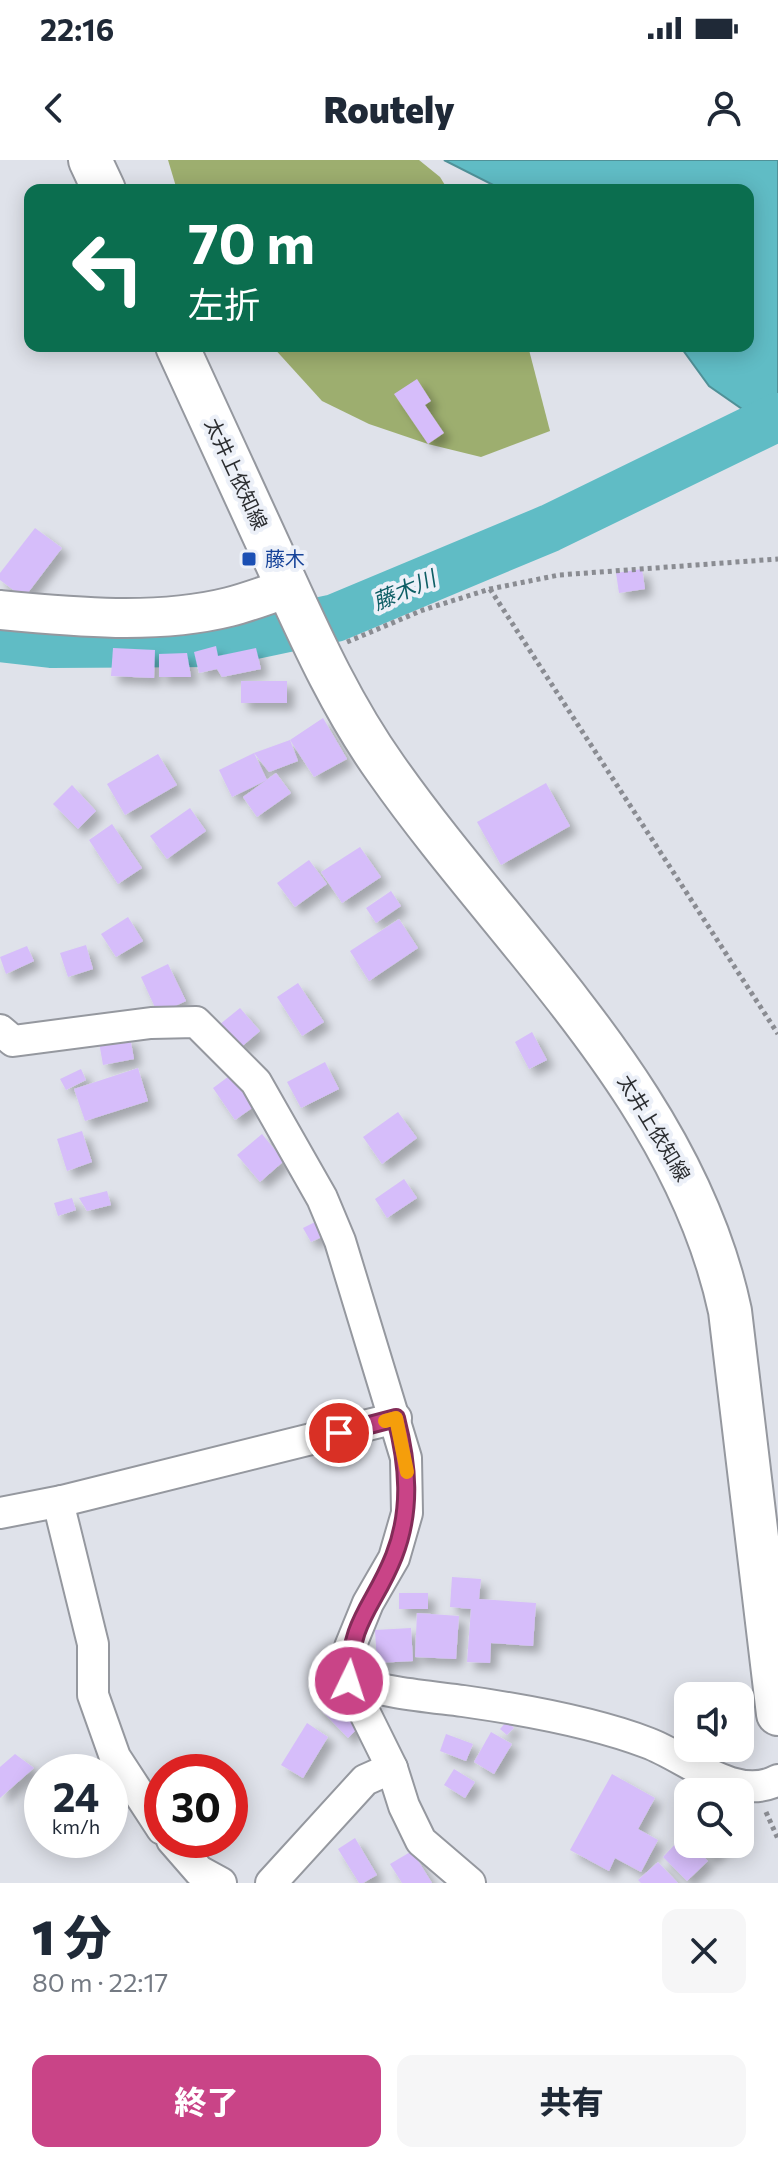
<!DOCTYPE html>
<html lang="ja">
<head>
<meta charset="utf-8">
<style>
	body { margin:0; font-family:Commissioner,"Noto Sans JP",sans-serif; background:#f6f6f7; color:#1f2937; height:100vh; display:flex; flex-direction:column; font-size:30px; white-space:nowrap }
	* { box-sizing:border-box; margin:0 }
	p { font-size:26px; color:#747a83 }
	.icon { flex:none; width:44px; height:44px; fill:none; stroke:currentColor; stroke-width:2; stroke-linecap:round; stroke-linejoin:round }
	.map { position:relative; height:1723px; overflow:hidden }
	.sheet { display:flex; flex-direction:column; background:#fff; flex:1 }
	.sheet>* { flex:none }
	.guide { position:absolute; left:24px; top:24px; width:730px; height:168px; border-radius:16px; box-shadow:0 4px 20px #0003; background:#0b6e4f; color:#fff; overflow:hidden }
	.buttons { position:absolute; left:674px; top:1522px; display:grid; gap:16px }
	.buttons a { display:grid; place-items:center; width:80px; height:80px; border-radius:16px; background:#fff; box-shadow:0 4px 20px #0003; font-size:40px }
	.speed { position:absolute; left:24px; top:1594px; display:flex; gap:16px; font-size:40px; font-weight:700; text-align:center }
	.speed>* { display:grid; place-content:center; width:104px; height:104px; border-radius:50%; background:#fff; box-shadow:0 4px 20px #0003; line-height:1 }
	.speed small { font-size:20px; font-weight:400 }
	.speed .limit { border:12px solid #d22; background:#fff; color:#111 }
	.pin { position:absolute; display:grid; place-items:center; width:68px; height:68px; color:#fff; margin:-34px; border:4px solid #fff; border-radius:50%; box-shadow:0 2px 8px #0007 }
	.me { position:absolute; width:88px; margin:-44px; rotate:4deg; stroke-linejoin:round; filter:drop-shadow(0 0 6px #0008) }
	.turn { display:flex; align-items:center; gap:28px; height:168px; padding:0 32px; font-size:36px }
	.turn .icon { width:104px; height:104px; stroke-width:2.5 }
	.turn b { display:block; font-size:56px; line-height:68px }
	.round { display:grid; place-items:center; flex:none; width:84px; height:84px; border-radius:16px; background:#f6f6f7 }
	.headline { display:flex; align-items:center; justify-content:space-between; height:136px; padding:0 32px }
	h1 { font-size:48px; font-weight:800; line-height:60px }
	.action { display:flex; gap:16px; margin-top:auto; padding:16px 32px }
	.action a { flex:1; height:92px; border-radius:16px; background:#c94487; color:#fff; font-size:32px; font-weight:800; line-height:92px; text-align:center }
	.action a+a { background:#f6f6f7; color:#1f2937 }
	.status { display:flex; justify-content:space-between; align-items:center; height:56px; padding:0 40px; background:#fff; direction:ltr }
	.status svg { height:22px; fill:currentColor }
	header { display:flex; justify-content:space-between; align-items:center; height:104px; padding:0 32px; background:#fff; font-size:36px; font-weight:800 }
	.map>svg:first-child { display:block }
	.forest { fill:#9dae6f }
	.water { fill:#60bcc5; stroke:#509198; stroke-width:2 }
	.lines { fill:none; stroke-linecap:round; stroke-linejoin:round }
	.river { stroke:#60bcc5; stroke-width:48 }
	.building { fill:#d6bdfa; filter:url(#shadow) }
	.minor-casing { stroke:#95989f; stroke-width:34 }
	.tertiary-casing { stroke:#95989f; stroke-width:42 }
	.secondary-casing { stroke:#95989f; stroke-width:46 }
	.path { stroke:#8a8c92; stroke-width:5; stroke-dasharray:4 4; stroke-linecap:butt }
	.minor { stroke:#fff; stroke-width:30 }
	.tertiary { stroke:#fff; stroke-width:38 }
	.secondary { stroke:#fff; stroke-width:42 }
	.route-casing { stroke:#832c58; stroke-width:20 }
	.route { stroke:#c94487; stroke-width:14 }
	.slow { stroke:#f59e0b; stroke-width:14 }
	.transit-dot { fill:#1a4fb4; stroke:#ecf0f8; stroke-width:3 }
	.labels { text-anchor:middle; stroke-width:8; stroke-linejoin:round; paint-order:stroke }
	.street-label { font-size:20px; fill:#2b2d30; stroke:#ecf0f8 }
	.transit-label { font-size:20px; fill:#164399; stroke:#ecf0f8; text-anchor:start }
	.water-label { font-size:22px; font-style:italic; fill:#0e5e65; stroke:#ecf0f8 }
</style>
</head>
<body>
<div class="status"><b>22:16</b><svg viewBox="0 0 49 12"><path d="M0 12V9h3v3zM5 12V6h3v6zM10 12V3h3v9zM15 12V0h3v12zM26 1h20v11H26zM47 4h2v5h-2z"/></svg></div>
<header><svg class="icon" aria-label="back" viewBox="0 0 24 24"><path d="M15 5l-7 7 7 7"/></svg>Routely<svg class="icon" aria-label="person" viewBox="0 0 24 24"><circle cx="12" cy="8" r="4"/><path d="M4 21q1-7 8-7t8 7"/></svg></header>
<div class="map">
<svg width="778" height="1723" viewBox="0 0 778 1723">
	<defs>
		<filter id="shadow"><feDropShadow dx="7" dy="7" stdDeviation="4" flood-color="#0004"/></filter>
	</defs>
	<rect width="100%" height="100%" fill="#dfe2ea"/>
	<g class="forest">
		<path d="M168,0H419L440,17L448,30H177Z"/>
		<path d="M272,186H528L550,271L481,297L428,284L369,264L322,241Z"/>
	</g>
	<path class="water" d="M444,0H778V274L709,226L680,186H748V30H503Z"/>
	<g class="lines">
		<path class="river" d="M0,478L51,484L218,483L335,458L550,368L778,257"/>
	</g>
	<g class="building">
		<path d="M417,219L431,241L425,245L444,273L428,284L394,234Z"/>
		<path d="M35,368L62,388L24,438L0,420V413Z"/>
		<path d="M642,409L645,429L619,433L616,413Z"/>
		<path d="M216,486L218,496L256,488L261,509L222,517L217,509L199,513L194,492Z"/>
		<path d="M113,488L155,490L154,518L111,516Z"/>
		<path d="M187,493L191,517H159V494Z"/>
		<rect x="241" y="521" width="46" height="22"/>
		<path d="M323,558L347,599L314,617L290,580Z"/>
		<path d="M290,580L298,601L269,612L254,593Z"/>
		<path d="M254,593L267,620L232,637L219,610Z"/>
		<path d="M158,594L177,625L125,655L107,624Z"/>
		<path d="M276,613L291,633L257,657L243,637Z"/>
		<path d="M546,623L570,666L501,705L477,662Z"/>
		<path d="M72,625L96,651L78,669L53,644Z"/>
		<path d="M190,648L206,671L167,699L150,676Z"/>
		<path d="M112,664L142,708L118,724L89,680Z"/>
		<path d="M360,687L381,717L342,743L321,712Z"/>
		<path d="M309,700L327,724L295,747L277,723Z"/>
		<path d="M391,731L401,746L376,763L366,748Z"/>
		<path d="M128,757L143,781L116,797L101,774Z"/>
		<path d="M399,759L418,788L369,821L350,791Z"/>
		<path d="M86,785L93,809L68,817L60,793Z"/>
		<path d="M27,786L34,801L6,814L0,797Z"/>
		<path d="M168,804L186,841L158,854L141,817Z"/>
		<path d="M298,823L324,862L302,876L277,837Z"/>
		<path d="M240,848L260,871L239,889L219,865Z"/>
		<path d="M532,872L547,900L529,909L515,882Z"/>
		<path d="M130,877L134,899L103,905L99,882Z"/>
		<path d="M325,902L339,929L301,948L287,922Z"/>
		<path d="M138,908L148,941L85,961L74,929Z"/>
		<path d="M81,909L86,920L66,930L60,919Z"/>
		<path d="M232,914L255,946L235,960L213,928Z"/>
		<path d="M398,952L417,978L382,1004L363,977Z"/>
		<path d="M82,971L92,1002L67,1011L57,979Z"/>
		<path d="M262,974L284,1001L260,1022L237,995Z"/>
		<path d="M404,1019L417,1038L387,1058L375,1039Z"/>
		<path d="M107,1031L111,1045L87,1051L79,1038Z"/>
		<path d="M72,1038L76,1050L58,1056L54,1043Z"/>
		<path d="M319,1060L326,1075L311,1082L303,1068Z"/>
		<path d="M452,1417L481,1419L479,1439L536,1443L533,1486L491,1483L490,1503L467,1502L471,1449L450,1447Z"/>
		<rect x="399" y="1433" width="29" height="16"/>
		<path d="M417,1453L459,1456L456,1499L415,1497Z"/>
		<path d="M411,1468L413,1501L377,1503L375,1470Z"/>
		<path d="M326,1537L336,1548L341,1544L361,1565L348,1578L317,1546Z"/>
		<path d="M507,1561L514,1568L507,1575L500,1569Z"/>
		<path d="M307,1563L328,1577L303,1618L281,1605Z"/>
		<path d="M491,1572L512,1584L494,1614L474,1602Z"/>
		<path d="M446,1574L473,1584L466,1601L440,1591Z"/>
		<path d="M15,1594L34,1608L0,1638V1607Z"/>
		<path d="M454,1609L475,1622L465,1638L444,1625Z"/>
		<path d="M612,1614L655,1638L638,1669L658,1680L641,1712L615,1698L609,1711L570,1690Z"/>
		<path d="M683,1676L708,1701L687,1721L663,1697Z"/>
		<path d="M355,1678L377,1715L363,1723H359L338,1689Z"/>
		<path d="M698,1684H725L710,1698Z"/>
		<path d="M412,1691L432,1723H402L390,1704Z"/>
		<path d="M658,1702L678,1723H641L638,1720Z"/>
	</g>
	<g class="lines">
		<g class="minor-casing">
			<g id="minor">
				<path d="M0,870L13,881L151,863L196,862L256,922L322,1038L340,1081L406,1298L407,1353L394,1398L368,1443L350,1487L349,1521L392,1608L404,1646L421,1681L470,1723"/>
				<path d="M62,1341L61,1354L93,1484V1535L115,1597L162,1669"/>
				<path d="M0,1353L62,1341L396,1258"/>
				<path d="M349,1521C387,1533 424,1536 463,1541C519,1549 596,1563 648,1583C686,1597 736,1643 778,1620"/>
				<path d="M172,1680L199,1711L221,1723"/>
				<path d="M271,1723L365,1620L392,1608"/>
			</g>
		</g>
		<g class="tertiary-casing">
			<path id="tertiary" d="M0,450C74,457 157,465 229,447C249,442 269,434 288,428"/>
		</g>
		<g class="secondary-casing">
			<g id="secondary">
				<path d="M90,0L104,30"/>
				<path d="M177,186C210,259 245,333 278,406C310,476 341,546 386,609C508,783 684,935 730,1151L778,1554"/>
			</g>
		</g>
		<g class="path">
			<path d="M490,429L778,874"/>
			<path d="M347,482L423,450L490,429L559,415L778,399"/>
			<path d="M766,1652L778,1679"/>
		</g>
		<use href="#minor" class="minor"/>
		<use href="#tertiary" class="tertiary"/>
		<use href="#secondary" class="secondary"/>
	</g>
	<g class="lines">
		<g class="route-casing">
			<path id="route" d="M339,1273L396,1258C408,1305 412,1350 394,1396C374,1447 350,1459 349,1521"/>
		</g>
		<use href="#route" class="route"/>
		<path class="slow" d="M385,1261L396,1258L407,1312"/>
	</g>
	<rect class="transit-dot" x="241" y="391" width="16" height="16" rx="4"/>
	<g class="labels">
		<g class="street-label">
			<text transform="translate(236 314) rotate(65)" y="7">太井上依知線</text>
			<text transform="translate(654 968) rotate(59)" y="7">太井上依知線</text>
		</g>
		<g class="transit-label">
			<text x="265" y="406">藤木</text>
		</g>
		<g class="water-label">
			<text transform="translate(404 430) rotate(-23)" y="8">藤木川</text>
		</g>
	</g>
</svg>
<div class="buttons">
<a><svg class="icon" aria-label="sound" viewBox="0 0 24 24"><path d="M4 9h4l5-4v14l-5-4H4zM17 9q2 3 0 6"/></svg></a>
<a><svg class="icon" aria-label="search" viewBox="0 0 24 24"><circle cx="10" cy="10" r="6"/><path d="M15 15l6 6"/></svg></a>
</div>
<div class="speed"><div>24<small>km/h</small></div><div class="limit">30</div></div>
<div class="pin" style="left:339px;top:1273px;background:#d93025"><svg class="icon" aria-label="arrive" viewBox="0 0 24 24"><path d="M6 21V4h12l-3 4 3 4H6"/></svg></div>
<svg class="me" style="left:349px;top:1521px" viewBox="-20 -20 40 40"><circle r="17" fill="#c94487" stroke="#fff" stroke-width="3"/><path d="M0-11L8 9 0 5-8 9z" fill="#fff"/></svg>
<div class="guide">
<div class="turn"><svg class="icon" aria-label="left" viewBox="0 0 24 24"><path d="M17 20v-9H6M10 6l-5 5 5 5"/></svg><div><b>70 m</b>左折</div></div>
</div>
</div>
<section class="sheet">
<div class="headline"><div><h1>1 分</h1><p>80 m · 22:17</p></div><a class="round"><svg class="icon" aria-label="close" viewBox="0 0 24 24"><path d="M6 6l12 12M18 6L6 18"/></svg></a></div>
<div class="action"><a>終了</a><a>共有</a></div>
</section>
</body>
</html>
